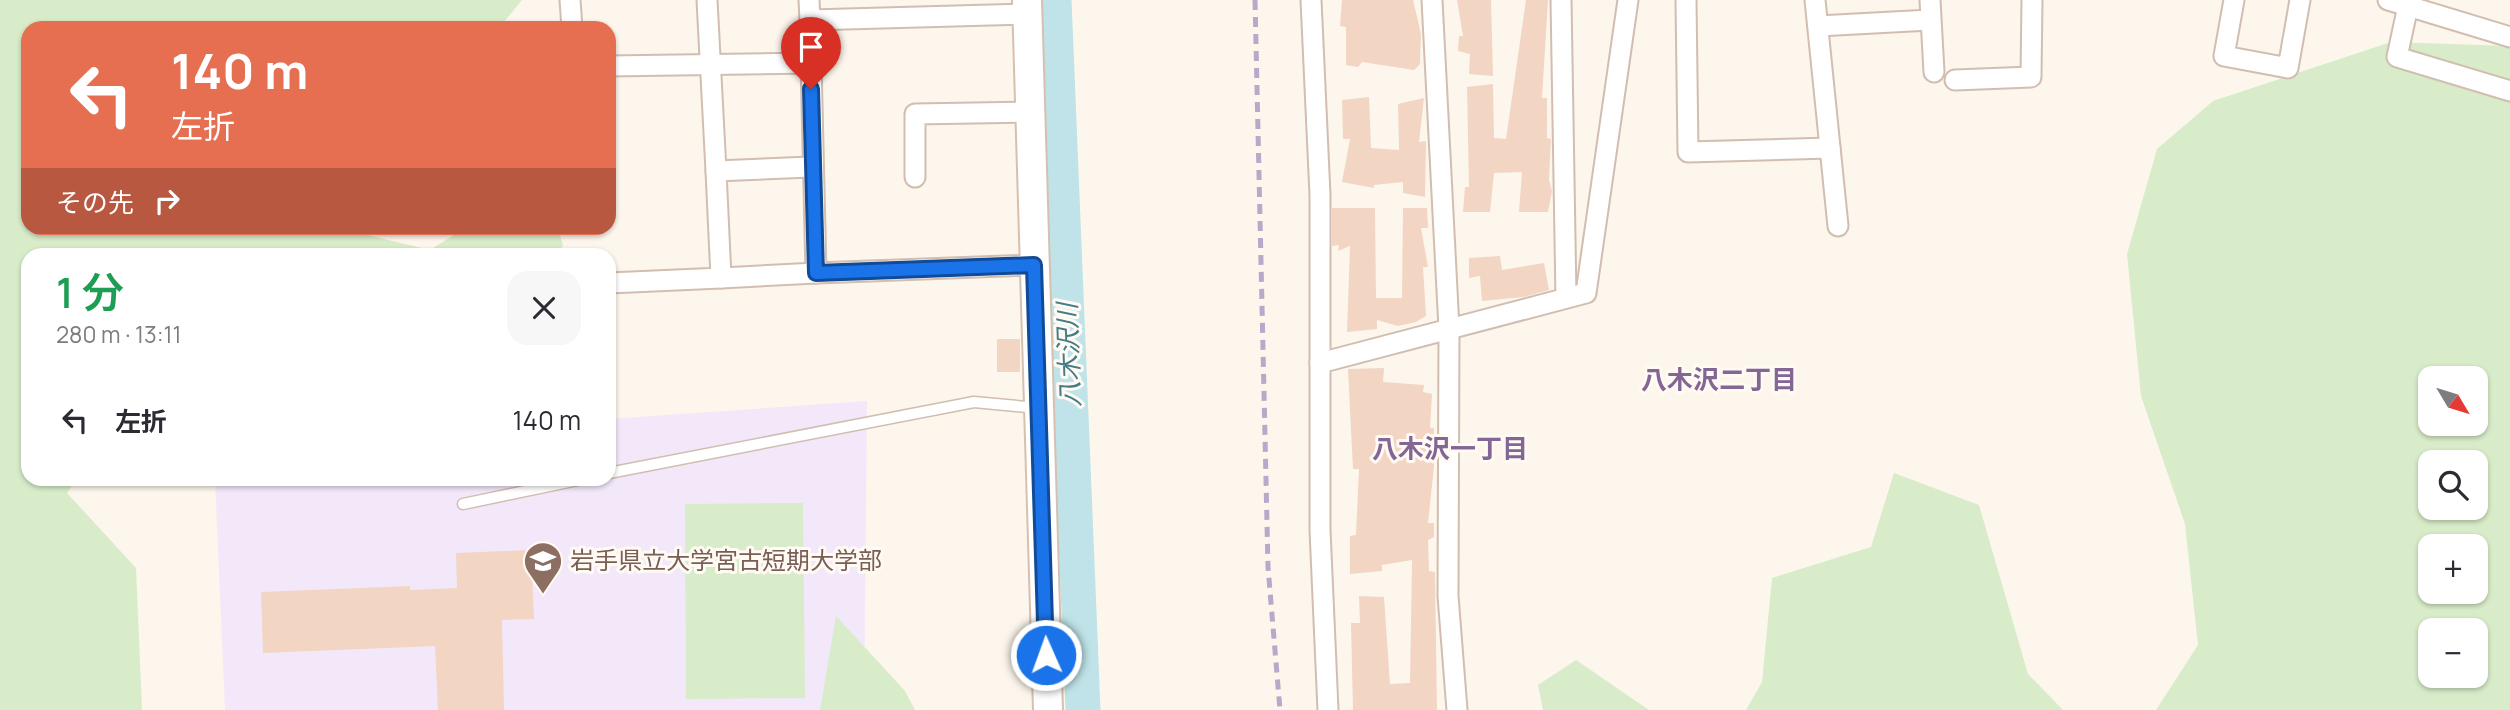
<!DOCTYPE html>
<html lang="ja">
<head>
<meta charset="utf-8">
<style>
	body { margin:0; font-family:Manrope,"Noto Sans JP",sans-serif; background:#f7f7f7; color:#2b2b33; height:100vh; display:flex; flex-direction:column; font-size:26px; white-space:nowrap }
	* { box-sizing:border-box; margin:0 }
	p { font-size:23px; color:#7c7c81 }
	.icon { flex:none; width:38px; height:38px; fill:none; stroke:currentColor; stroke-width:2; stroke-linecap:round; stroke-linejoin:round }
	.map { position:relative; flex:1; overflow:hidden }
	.drawer { position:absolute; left:21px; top:248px; width:595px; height:238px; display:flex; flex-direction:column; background:#fff; border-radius:21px; box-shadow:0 2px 5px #0004 }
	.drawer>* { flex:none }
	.hud { position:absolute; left:21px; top:21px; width:595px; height:214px; border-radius:21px; box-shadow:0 2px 5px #0004; background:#e76f51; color:#fff; overflow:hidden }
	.needle { width:46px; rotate:128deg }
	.fabs { position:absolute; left:2418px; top:366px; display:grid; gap:14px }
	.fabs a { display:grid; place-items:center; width:70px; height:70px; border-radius:14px; background:#fff; box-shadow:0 2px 5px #0004; font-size:35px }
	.pin { position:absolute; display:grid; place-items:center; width:60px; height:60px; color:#fff; margin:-72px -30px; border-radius:50% 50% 50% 0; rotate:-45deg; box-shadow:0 0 7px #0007 }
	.pin .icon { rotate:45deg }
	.me { position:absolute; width:77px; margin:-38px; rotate:358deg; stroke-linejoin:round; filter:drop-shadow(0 0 5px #0008) }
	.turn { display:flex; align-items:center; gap:24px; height:147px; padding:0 35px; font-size:32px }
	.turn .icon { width:91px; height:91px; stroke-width:2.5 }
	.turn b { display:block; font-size:49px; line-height:60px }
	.then { display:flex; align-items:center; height:66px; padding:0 35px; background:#0003; gap:14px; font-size:26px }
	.round { display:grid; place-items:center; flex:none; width:74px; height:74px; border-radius:21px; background:#f7f7f7 }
	.headline { display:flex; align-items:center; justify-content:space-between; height:119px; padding:0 35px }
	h1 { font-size:42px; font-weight:600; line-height:52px; color:#1e9e55 }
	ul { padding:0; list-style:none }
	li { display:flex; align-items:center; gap:21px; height:105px; padding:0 35px }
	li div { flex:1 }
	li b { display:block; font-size:26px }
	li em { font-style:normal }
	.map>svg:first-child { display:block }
	.education { fill:#f3e8fa }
	.green { fill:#d8ecc9; fill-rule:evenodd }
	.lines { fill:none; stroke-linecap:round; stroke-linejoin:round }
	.river { stroke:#bfe3e8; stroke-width:35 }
	.building { fill:#f3d5c3 }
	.lane-casing { stroke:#d1beb0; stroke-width:13 }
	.street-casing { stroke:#d1beb0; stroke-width:23 }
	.secondary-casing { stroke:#d6c0b0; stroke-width:32 }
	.lane { stroke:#fff; stroke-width:10 }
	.street { stroke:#fff; stroke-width:19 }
	.secondary { stroke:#fff; stroke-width:28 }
	.rail { stroke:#b9a8c9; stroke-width:5; stroke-dasharray:10 7; stroke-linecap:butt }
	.route-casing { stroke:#114b97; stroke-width:18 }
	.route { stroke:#1a73e8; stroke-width:12 }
	.labels { text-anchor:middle; stroke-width:6; stroke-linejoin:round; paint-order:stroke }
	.education-label { font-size:24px; fill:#785e54; stroke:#fffaf3; text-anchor:start }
	.water-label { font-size:26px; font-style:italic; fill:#437c86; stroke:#fffaf3 }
	.neighbourhood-label { font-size:26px; font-weight:bold; fill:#846695; stroke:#fffaf3 }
</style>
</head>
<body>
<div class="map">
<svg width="2510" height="710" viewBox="0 0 2510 710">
	<rect width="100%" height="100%" fill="#fdf6ec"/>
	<path class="education" d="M867,401L864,710H225L215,480H609V419Z"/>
	<g class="green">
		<path d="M0,0H522L499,28H28V228H338L430,250L465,228H558L563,246L552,256H28V480H76L67,493L136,568L142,710H0Z"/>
		<path d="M2391,42L2510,46V710H2156L2198,645L2185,524L2141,396L2127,254L2157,149L2213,101ZM2431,378H2476V424H2431ZM2431,462H2476V508H2431ZM2431,546H2476V592H2431ZM2431,630H2476V676H2431Z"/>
		<path d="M1894,473L1979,505L2028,674L2063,710H1746L1762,682L1772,578L1871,547Z"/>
		<path d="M803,503L805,698L686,699L685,504Z"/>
		<path d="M836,616L905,691L915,710H820Z"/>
		<path d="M1576,660L1649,710H1543L1538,685Z"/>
	</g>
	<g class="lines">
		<path class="river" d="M1054,0L1083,710"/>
	</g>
	<g class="building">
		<path d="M1342,0H1413L1421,34L1420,64L1414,70L1362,62L1358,67L1346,65V27L1340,26Z"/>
		<path d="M1457,0H1491L1493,76L1469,74L1470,54L1458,51L1459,36H1463Z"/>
		<path d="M1526,0H1548L1542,98H1547V138L1551,139L1549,180L1552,191L1548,212H1519L1522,172L1494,173L1490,212H1463L1465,187H1469L1467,87L1493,84L1494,138L1506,139Z"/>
		<path d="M1369,97L1371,148L1399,150L1398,104L1424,98L1419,142L1426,141L1425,197L1403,193V182L1374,185V188L1342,182L1350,139H1343L1342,100Z"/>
		<path d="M1332,208H1375L1376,298H1402L1403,208H1427L1428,228H1421L1428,267H1423L1426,316L1416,322L1398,326L1377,320V329L1347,332L1350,246L1338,251L1339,245L1332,246Z"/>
		<path d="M1500,256L1502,270L1544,263L1549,290L1524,297L1482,301L1480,276L1469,278V258Z"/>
		<rect x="997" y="339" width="23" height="33"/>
		<path d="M1384,368L1383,382L1424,385L1423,392L1432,394L1430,428H1434V466L1428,523H1434V537L1428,540L1429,571L1435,572L1437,710H1353L1351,623H1360L1359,596L1384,597L1390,684L1410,683L1412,560L1382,565V571L1350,574V536L1356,535L1359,469H1353L1348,369Z"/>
		<path d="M531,550L534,619L502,620L504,710H438L435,646L263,653L261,592L410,586V590L457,588L456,553Z"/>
	</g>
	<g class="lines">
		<g class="lane-casing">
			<g id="lane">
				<path d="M609,473L974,402L1038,408"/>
				<path d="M463,504L578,480"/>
			</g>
		</g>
		<g class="street-casing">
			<g id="street">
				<path d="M570,0L572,28"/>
				<path d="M707,0L716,171"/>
				<path d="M809,0L810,20"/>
				<path d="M1311,0L1320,195V530L1328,710"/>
				<path d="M1432,0L1449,329L1448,596L1457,710"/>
				<path d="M1561,0L1566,298"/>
				<path d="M1686,0L1688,152L1830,148"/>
				<path d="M1815,0L1838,226"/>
				<path d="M1930,0L1934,72"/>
				<path d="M2234,0L2224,56L2288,68L2300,0"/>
				<path d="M2388,0L2510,37"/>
				<path d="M2408,6L2397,57L2510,91"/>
				<path d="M1818,26L1930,20"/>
				<path d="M609,66L811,63"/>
				<path d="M1955,80L2031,77L2032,0"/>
				<path d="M915,177V114L1030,112"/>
				<path d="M816,273L1034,265"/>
				<path d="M721,278L816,273L810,20L1028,14"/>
				<path d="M609,283L721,278L716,171L811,167"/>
				<path d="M1320,363L1586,293L1628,0"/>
			</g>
		</g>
		<g class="secondary-casing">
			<path id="secondary" d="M1027,0L1048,710"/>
		</g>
		<use href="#lane" class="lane"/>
		<use href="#street" class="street"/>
		<use href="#secondary" class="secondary"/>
		<path class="rail" d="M1255,0L1268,567L1280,710"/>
	</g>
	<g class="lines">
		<g class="route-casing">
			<path id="route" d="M811,89L816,273L1034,265L1046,655"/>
		</g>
		<use href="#route" class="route"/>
	</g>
	<defs>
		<g id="university-pin" transform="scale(2.0125)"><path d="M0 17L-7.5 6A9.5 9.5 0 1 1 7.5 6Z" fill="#8d6e63" stroke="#fffaf3"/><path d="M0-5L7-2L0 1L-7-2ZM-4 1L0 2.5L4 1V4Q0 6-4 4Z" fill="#fff"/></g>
	</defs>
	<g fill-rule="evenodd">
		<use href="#university-pin" x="543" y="561"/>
	</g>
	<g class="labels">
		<g class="education-label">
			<text x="570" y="569">岩手県立大学宮古短期大学部</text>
		</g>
		<g class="water-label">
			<text transform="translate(1069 355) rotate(-92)" y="9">八木沢川</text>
		</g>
		<g class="neighbourhood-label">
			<text x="1719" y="389">八木沢二丁目</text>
			<text x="1450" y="458">八木沢一丁目</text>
		</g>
	</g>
</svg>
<div class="fabs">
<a><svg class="needle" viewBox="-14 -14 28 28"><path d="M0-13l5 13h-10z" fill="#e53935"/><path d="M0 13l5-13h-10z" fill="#7c7c81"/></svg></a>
<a><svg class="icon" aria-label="search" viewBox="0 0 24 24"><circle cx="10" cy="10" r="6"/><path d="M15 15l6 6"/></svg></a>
<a>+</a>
<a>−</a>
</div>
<div class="pin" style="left:811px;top:89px;background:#d93025"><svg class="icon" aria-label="arrive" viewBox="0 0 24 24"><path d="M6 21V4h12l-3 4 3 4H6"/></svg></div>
<svg class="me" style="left:1046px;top:655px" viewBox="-20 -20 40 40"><circle r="17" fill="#1a73e8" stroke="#fff" stroke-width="3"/><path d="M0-11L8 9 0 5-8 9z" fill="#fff"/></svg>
<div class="hud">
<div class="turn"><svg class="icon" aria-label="left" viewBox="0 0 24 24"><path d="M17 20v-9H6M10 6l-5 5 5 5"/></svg><div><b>140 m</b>左折</div></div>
<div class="then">その先<svg class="icon" aria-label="right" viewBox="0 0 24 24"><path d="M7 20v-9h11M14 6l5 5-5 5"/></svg></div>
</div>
<section class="drawer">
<div class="headline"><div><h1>1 分</h1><p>280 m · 13:11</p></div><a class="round"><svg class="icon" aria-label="close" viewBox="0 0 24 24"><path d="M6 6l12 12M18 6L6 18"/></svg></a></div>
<ul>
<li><svg class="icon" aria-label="left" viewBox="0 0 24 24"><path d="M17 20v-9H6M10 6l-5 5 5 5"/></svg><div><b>左折</b></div><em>140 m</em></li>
</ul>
</section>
</div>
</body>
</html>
